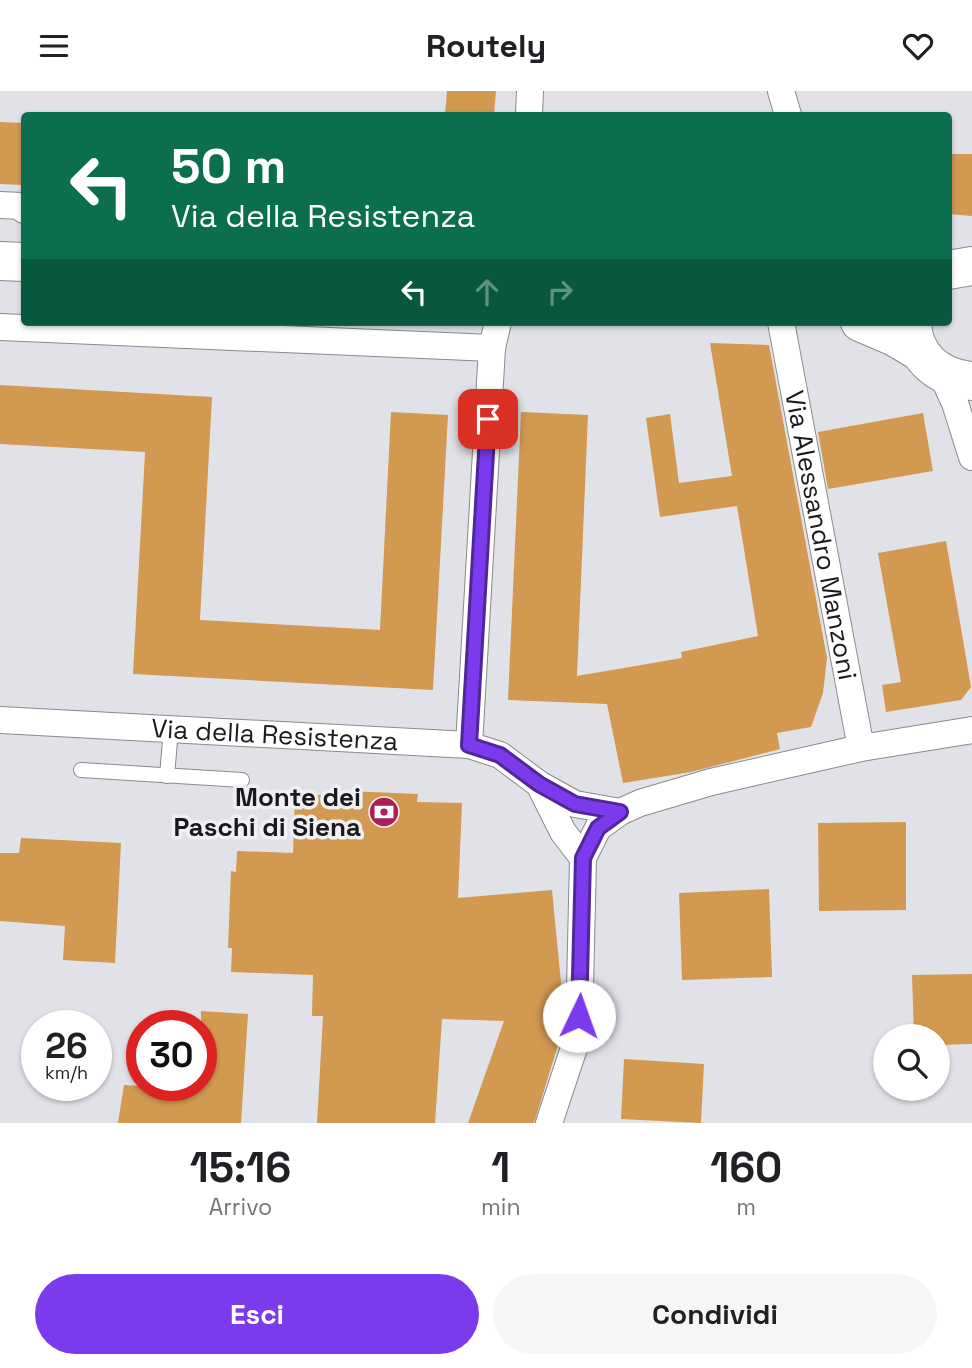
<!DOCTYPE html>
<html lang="it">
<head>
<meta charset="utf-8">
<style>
	body { margin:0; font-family:"Space Grotesk",sans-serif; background:#f6f6f6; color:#202124; height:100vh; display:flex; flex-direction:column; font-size:26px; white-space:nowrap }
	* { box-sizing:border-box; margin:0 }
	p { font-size:23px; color:#757577 }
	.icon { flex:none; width:38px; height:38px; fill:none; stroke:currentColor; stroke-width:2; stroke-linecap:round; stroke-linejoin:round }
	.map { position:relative; height:1032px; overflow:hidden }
	.side { display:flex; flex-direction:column; background:#fff; flex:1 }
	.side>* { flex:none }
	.guide { position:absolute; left:21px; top:21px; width:931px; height:214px; border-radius:7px; box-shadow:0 2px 5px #0004; background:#0b6e4f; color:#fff; overflow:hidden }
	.buttons { position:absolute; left:873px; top:933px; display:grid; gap:14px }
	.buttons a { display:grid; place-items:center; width:77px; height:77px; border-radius:50%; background:#fff; box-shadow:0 2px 5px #0004; font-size:35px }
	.speed { position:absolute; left:21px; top:919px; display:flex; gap:14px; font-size:35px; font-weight:700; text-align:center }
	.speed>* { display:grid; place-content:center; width:91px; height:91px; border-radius:50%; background:#fff; box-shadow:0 2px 5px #0004; line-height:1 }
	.speed small { font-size:18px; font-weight:400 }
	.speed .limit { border:10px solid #d22; background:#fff; color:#111 }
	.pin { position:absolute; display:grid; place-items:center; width:60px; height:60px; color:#fff; margin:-30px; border-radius:14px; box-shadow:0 4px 10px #0006 }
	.me { position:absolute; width:77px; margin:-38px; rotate:3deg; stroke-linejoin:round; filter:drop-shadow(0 0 5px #0008) }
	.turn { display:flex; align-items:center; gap:24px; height:147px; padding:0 35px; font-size:32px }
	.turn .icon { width:91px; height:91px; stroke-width:2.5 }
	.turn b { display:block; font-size:49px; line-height:60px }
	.lanes { display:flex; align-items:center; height:66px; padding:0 35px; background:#0003; justify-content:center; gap:35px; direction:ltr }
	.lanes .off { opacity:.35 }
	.eta { display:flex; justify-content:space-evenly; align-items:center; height:119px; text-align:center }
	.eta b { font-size:42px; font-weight:600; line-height:49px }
	.cta { display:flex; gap:14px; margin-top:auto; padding:14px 35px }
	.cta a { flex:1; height:80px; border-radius:42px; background:#7c3aed; color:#fff; font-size:28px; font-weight:600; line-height:80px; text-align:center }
	.cta a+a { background:#f6f6f6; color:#202124 }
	header { display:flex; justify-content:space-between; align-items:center; height:91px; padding:0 35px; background:#fff; font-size:32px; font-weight:600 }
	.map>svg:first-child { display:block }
	.building { fill:#d29951 }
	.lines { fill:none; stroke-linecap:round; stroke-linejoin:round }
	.lane-casing { stroke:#8a8a8e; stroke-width:16 }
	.street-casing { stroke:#8a8a8e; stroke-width:28 }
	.secondary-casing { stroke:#8a8a8e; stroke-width:40 }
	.lane { stroke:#fff; stroke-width:14 }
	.street { stroke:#fff; stroke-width:26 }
	.secondary { stroke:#fff; stroke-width:38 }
	.route-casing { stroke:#51269a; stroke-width:18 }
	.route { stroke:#7c3aed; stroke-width:12 }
	.labels { text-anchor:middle; stroke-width:7; stroke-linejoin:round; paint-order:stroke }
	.street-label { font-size:26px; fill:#1a1a1c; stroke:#efeff4 }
	.poi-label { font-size:26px; font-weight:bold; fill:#1a1a1c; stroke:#efeff4; text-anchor:end }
</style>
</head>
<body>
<header><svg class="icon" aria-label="menu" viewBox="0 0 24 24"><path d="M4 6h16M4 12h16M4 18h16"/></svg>Routely<svg class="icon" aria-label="heart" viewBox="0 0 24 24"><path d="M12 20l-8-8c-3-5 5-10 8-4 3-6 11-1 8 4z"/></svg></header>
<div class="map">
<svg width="972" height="1032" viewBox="0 0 972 1032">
	<rect width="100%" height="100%" fill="#e1e2e7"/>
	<g class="building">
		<path d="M447,0H496L494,24H445Z"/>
		<path d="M0,31L24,32V94L0,93Z"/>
		<path d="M948,63H972V125L948,123Z"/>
		<path d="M710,252L769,254L827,567L823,602L811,636L777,642L780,658L691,681L623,692L607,613L508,609L521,321L588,324L577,585L682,567L681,561L758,545L737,415L660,426L646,327L670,323L679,392L732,385Z"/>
		<path d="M0,294L212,306L200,529L380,539L391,321L448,324L433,599L133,583L145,361L0,353Z"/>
		<path d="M923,322L933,380L828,398L818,341Z"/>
		<path d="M946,450L971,596L961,609L886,621L882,594L901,591L878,462Z"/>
		<path d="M348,700L418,703L417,711L462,712L458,807L552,799L563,912L559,951L534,1032H468L504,930L442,928L435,1032H317L323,925H312L313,884L231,881L232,857H228L231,780L236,781L237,760L293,762L295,703L348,705Z"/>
		<path d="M906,731V819L819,820L818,732Z"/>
		<path d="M21,747L121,752L115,872L63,869L65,835L0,830V762H19Z"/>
		<path d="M769,798L772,886L682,889L679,802Z"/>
		<path d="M972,883V953L938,954V945H914L912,884Z"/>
		<path d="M201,920L248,923L241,1032H118L124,994L184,997V994H201Z"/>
		<path d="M624,968L704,973L701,1032L621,1028Z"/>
	</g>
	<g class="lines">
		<g class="lane-casing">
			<g id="lane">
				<path d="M81,679L242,689"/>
				<path d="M167,685L171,638"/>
			</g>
		</g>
		<g class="street-casing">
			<g id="street">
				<path d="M781,0L788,24"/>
				<path d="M529,24L530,0"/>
				<path d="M0,114L21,115L24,119"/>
				<path id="s1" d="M781,231L861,657"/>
				<path d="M0,236L492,257"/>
				<path d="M941,282L955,312L972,366"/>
				<path id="s2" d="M0,629L469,654L500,664L539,693"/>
				<path d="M469,654L492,257L498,231"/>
				<path d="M583,767L563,741L539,693L575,713L620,721"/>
				<path d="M549,1032L575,954L580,897L583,767L598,737L620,721L640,712L711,691L861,657L972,639"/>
			</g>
		</g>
		<g class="secondary-casing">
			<g id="secondary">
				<path d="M0,170L24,171"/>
				<path d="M948,179L972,175"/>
				<path d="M860,231L895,246L920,261"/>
				<path d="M912,231C913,266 938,287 972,290"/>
			</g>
		</g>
		<use href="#lane" class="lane"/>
		<use href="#street" class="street"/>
		<use href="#secondary" class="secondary"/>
	</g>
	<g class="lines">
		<g class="route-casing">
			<path id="route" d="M488,328L469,654L500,664L539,693L575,713L620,721L598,737L583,767L579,925"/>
		</g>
		<use href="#route" class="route"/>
	</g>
	<defs>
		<g id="bank-disc" transform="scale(1.575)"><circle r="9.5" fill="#ad1e56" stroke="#efeff4"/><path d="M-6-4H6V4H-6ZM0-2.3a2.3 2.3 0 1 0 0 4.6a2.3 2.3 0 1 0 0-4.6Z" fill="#fff"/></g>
	</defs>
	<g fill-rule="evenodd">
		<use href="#bank-disc" x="384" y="721"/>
	</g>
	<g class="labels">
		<g class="street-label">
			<text dy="9" stroke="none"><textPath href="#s1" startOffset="217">Via Alessandro Manzoni</textPath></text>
			<text dy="9" stroke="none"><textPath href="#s2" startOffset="275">Via della Resistenza</textPath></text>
		</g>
		<g class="poi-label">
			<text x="361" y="715">Monte dei<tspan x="361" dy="30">Paschi di Siena</tspan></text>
		</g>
	</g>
</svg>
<div class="buttons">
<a><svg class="icon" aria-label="search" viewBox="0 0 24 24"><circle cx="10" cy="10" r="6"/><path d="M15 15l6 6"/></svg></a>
</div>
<div class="speed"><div>26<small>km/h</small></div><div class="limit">30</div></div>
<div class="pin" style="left:488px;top:328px;background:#d93025"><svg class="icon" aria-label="arrive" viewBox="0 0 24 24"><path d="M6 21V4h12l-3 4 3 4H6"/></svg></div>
<svg class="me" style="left:579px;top:925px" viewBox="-20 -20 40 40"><circle r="19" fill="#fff"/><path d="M0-13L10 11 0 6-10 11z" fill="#7c3aed"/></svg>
<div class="guide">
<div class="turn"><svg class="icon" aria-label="left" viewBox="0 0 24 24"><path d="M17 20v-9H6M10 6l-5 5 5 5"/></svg><div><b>50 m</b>Via della Resistenza</div></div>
<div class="lanes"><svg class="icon" aria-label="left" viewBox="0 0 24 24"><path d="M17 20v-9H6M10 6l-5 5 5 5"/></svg><svg class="icon off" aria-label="ahead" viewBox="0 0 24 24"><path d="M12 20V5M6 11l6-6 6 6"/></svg><svg class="icon off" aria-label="right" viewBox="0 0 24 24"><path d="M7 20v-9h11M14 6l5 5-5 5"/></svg></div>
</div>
</div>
<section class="side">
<div class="eta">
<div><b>15:16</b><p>Arrivo</p></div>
<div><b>1</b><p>min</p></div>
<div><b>160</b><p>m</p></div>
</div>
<div class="cta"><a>Esci</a><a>Condividi</a></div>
</section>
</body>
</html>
